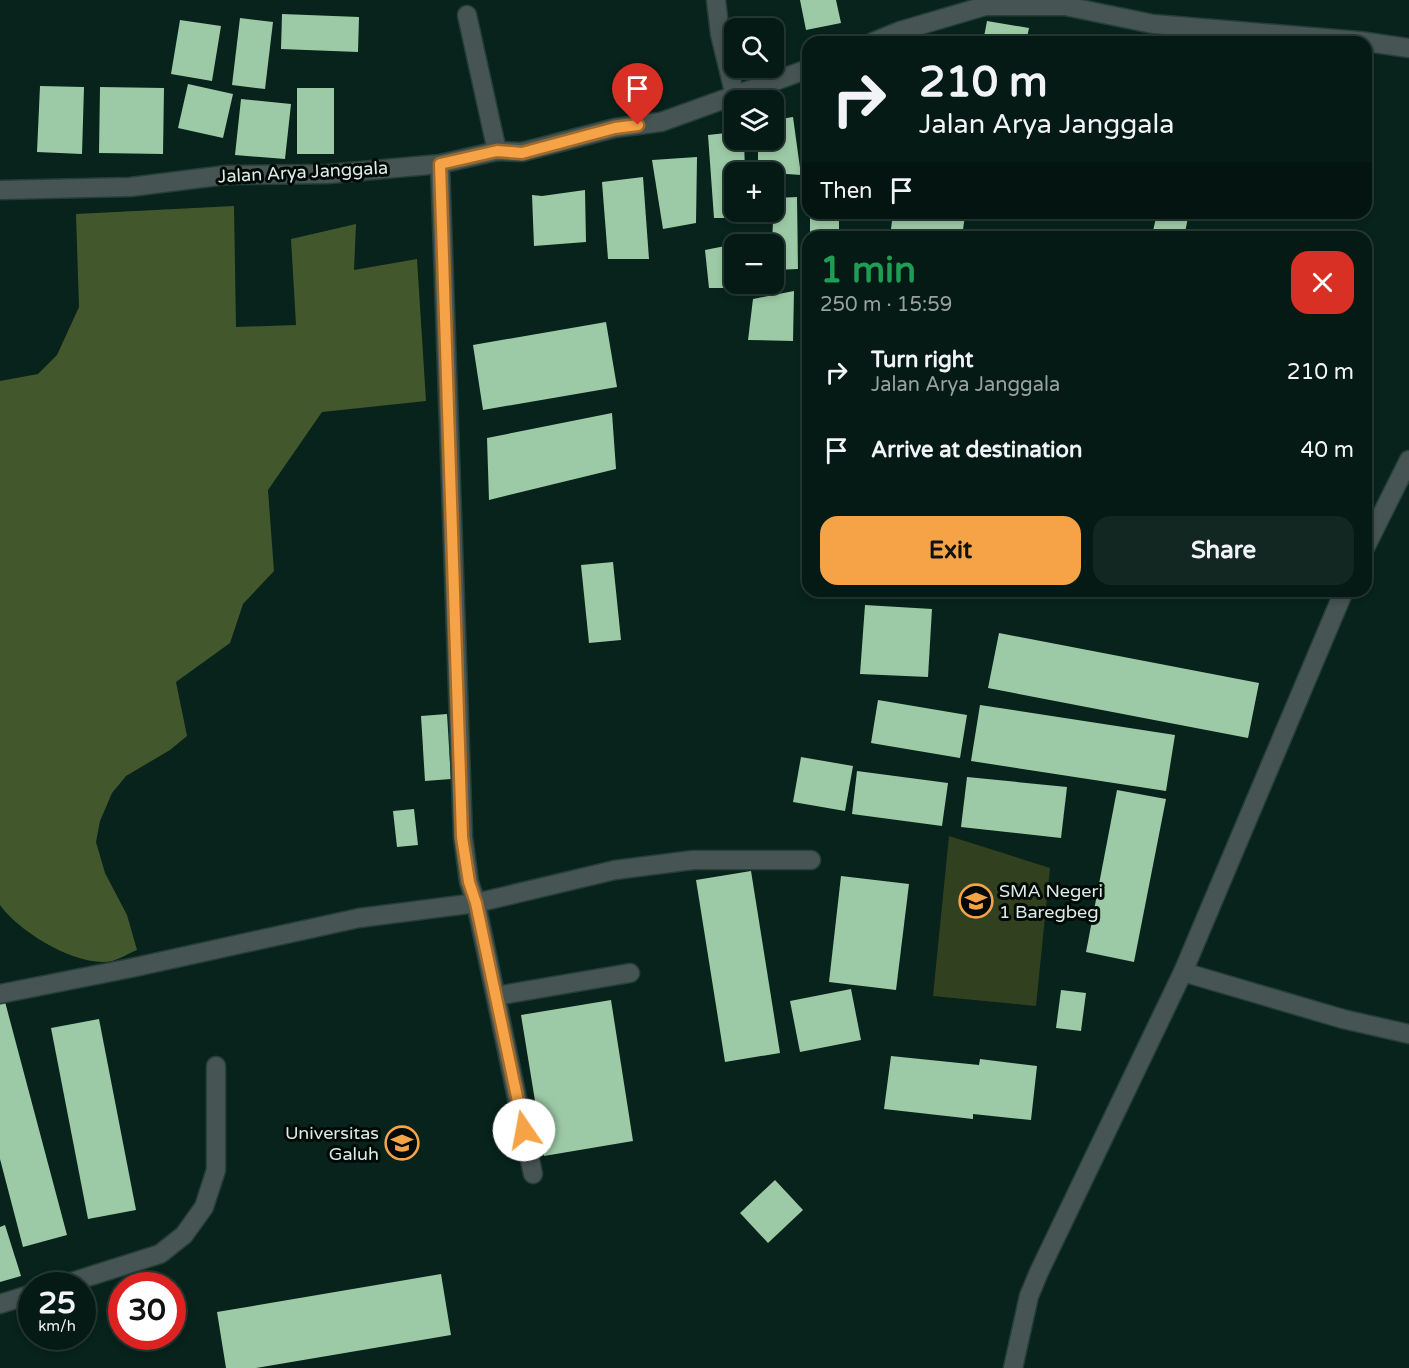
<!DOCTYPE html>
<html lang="en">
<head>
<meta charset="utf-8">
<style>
	body { margin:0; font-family:"Varela Round",sans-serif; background:#132722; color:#f1f3f6; height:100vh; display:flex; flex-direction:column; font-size:22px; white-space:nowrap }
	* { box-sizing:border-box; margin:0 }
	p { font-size:20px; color:#97a1a0 }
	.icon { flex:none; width:33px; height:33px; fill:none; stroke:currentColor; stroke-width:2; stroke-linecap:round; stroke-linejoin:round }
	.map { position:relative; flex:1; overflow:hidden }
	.panel { position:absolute; left:802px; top:231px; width:570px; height:366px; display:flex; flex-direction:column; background:#051a14; border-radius:18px; box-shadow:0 3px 9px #0003,0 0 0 2px #263834 }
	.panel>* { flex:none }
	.top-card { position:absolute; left:802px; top:36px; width:570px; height:183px; border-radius:18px; box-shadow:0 3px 9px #0003,0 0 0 2px #263834; background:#051a14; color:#f1f3f6; overflow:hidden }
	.tools { position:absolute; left:724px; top:18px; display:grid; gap:12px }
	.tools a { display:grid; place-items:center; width:60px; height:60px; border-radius:12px; background:#051a14; box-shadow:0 3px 9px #0003,0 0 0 2px #263834; font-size:30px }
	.speed { position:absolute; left:18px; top:1272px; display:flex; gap:12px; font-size:30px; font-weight:700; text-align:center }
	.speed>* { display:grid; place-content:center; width:78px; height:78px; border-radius:50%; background:#051a14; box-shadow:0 3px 9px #0003,0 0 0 2px #263834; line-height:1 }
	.speed small { font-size:15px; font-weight:400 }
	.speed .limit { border:9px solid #d22; background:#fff; color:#111 }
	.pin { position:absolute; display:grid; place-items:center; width:51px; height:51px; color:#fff; margin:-62px -26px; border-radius:50% 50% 50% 0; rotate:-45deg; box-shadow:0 0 6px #0007 }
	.pin .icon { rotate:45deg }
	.me { position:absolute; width:66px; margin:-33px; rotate:348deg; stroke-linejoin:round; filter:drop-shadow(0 0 4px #0008) }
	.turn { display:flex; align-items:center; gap:21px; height:126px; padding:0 18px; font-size:27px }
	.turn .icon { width:78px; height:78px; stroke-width:2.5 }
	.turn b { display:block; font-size:42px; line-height:51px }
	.then { display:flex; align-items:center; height:57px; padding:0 18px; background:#0003; gap:12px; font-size:22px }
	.round { display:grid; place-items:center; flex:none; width:63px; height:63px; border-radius:18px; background:#132722 }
	.headline { display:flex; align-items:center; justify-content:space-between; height:102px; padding:0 18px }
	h1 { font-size:36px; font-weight:800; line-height:45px; color:#1e9e55 }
	.primary-button { display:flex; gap:12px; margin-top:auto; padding:12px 18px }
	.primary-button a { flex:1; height:69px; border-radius:18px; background:#f5a346; color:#111; font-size:24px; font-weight:800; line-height:69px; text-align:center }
	.primary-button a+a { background:#132722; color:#f1f3f6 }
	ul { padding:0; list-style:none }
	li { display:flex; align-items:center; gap:18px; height:78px; padding:0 18px }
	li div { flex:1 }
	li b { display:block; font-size:22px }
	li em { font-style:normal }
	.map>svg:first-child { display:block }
	.green { fill:#31411f }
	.forest { fill:#43572d }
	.building { fill:#9dcaa6 }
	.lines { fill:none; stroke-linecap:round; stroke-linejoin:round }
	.minor-casing { stroke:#253f37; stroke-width:21 }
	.minor { stroke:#475454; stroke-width:18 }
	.route-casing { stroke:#9f6a2e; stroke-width:15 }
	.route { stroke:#f5a346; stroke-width:10 }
	.labels { text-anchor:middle; stroke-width:6; stroke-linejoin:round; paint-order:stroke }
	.street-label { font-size:18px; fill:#dbebe5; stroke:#020a07 }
	.poi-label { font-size:18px; fill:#dbebe5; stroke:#020a07; text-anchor:start }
</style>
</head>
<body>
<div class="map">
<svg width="1409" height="1368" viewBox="0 0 1409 1368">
	<rect width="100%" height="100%" fill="#07231b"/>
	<path class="green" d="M949,836L1050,868L1036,1006L933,996Z"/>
	<path class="forest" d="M234,206L236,327L296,325L291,239L356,224L354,270L417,259L426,401L322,412L268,490L274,571L243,604L230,643L176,682L187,736L170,750L126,776L112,793L100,821L96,842L105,873L127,915L137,950C129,953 120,959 112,961C78,968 19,932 0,905V381L38,374L57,355L79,307L76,214Z"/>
	<g class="building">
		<path d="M800,0H836L841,23L806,30Z"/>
		<path d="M282,14L359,17L358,52L281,49Z"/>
		<path d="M240,18L273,22L265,89L232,85Z"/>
		<path d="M180,20L221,26L212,81L171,74Z"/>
		<path d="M987,21L1029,28L1026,42H983Z"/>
		<path d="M1030,36L1053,39L1052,42H1029Z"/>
		<path d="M188,84L233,94L223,138L178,128Z"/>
		<path d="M40,86L84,87L82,154L37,152Z"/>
		<path d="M100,87L164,88L163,154L99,153Z"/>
		<rect x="297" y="88" width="37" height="66"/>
		<path d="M241,99L291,104L285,159L235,155Z"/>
		<path d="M793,117L801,175L758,172V140H774V120Z"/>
		<path d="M735,132V140H744L745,172H735V212H747V218H714L708,135Z"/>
		<path d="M697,157L696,223L663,229L652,160Z"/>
		<path d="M643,177L649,259H608L602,182Z"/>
		<path d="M585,190L586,242L534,246L532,195L542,196Z"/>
		<path d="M797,197L798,269L774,270V244H772L774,198Z"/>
		<rect x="810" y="213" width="29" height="24"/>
		<path d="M893,213H948L965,215L962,237H890Z"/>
		<path d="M1157,213H1189L1184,237L1153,231Z"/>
		<path d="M735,244V284H744V288H709L705,250Z"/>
		<path d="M794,291L793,341L748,340L753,299Z"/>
		<path d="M606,322L617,387L483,410L473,345Z"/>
		<path d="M612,413L616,469L489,500L487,438Z"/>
		<path d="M613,562L621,640L589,643L581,565Z"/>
		<path d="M865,605L932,609L928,677L860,674Z"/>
		<path d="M999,633L1259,683L1248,738L988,688Z"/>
		<path d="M878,700L967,715L960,758L871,743Z"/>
		<path d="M980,705L1175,735L1166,791L971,761Z"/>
		<path d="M447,714L451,779L425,781L421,716Z"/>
		<path d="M801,757L853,766L845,811L793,802Z"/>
		<path d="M857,771L948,783L942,826L852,814Z"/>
		<path d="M967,777L1067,787L1061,838L961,827Z"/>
		<path d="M1117,790L1166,799L1134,962L1086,952Z"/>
		<path d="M414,809L418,845L397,847L393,811Z"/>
		<path d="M751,871L780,1053L725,1062L696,880Z"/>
		<path d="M841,876L909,884L896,990L829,982Z"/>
		<path d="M851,989L861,1040L800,1052L790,1001Z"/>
		<path d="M1061,990L1086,993L1081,1031L1056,1028Z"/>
		<path d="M4,998L67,1235L23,1247L0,1159V999Z"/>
		<path d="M611,1000L633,1141L544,1156L521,1015Z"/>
		<path d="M99,1019L136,1210L88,1219L51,1028Z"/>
		<path d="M891,1056L979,1065L980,1059L1037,1066L1031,1120L973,1114V1119L884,1109Z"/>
		<path d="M775,1180L803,1210L768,1243L740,1213Z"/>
		<path d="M5,1225L21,1276L0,1282V1227Z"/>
		<path d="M441,1274L451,1335L256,1368H226L217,1312Z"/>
	</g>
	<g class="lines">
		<g class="minor-casing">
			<g id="minor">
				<path d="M716,0L720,34L735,96"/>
				<path d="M467,15L497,151"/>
				<path d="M873,42L900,31L985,6H1065L1153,24L1360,41L1409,48"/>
				<path d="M440,164L463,837L469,882L476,903L533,1174"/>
				<path d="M0,190L130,187L226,175L328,174L440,164L497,151L522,152L615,128L661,122L808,69"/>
				<path d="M1366,546L1409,460"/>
				<path d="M1183,972L1343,1019L1409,1034"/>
				<path d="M0,994L131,968L359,918L476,903L615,870L693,860H811"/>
				<path d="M496,996L630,973"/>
				<path d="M59,1286L160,1254L184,1235L204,1207L216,1170V1066"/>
				<path d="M0,1304L32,1294"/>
				<path d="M1013,1368L1029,1296L1039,1272L1183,972L1344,591"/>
			</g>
		</g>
		<use href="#minor" class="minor"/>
	</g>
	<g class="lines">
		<g class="route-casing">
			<path id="route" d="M524,1130L476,903L469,882L462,837L440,164L497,151L522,153L615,128L638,125"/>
		</g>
		<use href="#route" class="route"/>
	</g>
	<defs>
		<g id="school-ring" transform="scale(1.725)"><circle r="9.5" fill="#020a07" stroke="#f5a346" stroke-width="1.5"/><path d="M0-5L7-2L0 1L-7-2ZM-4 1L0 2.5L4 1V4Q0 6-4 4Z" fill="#f5a346"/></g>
		<g id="university-ring" transform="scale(1.725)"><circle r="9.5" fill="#020a07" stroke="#f5a346" stroke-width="1.5"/><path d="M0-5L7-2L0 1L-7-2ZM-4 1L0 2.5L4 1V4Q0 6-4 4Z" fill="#f5a346"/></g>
	</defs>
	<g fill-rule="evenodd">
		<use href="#school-ring" x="976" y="901"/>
		<use href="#university-ring" x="402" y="1143"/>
	</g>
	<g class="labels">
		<g class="street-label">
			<text transform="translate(303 172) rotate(-3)" y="6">Jalan Arya Janggala</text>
		</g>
		<g class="poi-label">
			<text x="999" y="897">SMA Negeri<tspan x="999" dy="21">1 Baregbeg</tspan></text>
			<text x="379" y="1139" text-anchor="end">Universitas<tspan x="379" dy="21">Galuh</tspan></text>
		</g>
	</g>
</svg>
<div class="tools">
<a><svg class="icon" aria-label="search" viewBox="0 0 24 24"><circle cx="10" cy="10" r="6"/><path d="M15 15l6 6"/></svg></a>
<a><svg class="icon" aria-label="layers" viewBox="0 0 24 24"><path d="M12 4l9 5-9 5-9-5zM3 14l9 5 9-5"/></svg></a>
<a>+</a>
<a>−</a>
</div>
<div class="speed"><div>25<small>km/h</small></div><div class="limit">30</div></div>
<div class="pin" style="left:638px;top:125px;background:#d93025"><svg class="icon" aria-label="arrive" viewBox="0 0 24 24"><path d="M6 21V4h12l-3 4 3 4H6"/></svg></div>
<svg class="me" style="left:524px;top:1130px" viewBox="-20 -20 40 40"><circle r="19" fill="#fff"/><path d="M0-13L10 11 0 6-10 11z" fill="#f5a346"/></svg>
<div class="top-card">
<div class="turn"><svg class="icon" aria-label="right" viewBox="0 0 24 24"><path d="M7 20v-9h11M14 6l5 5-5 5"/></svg><div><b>210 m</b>Jalan Arya Janggala</div></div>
<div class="then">Then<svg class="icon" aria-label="arrive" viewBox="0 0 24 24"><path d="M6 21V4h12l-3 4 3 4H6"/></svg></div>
</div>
<section class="panel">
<div class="headline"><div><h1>1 min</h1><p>250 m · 15:59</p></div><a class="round" style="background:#d93025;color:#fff"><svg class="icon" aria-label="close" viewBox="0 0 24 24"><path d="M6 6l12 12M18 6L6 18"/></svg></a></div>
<ul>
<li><svg class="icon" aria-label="right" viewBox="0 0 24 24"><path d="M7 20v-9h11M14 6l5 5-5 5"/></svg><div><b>Turn right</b><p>Jalan Arya Janggala</p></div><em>210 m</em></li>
<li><svg class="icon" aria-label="arrive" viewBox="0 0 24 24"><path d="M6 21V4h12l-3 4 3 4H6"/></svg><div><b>Arrive at destination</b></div><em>40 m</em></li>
</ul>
<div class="primary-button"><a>Exit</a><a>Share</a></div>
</section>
</div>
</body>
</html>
